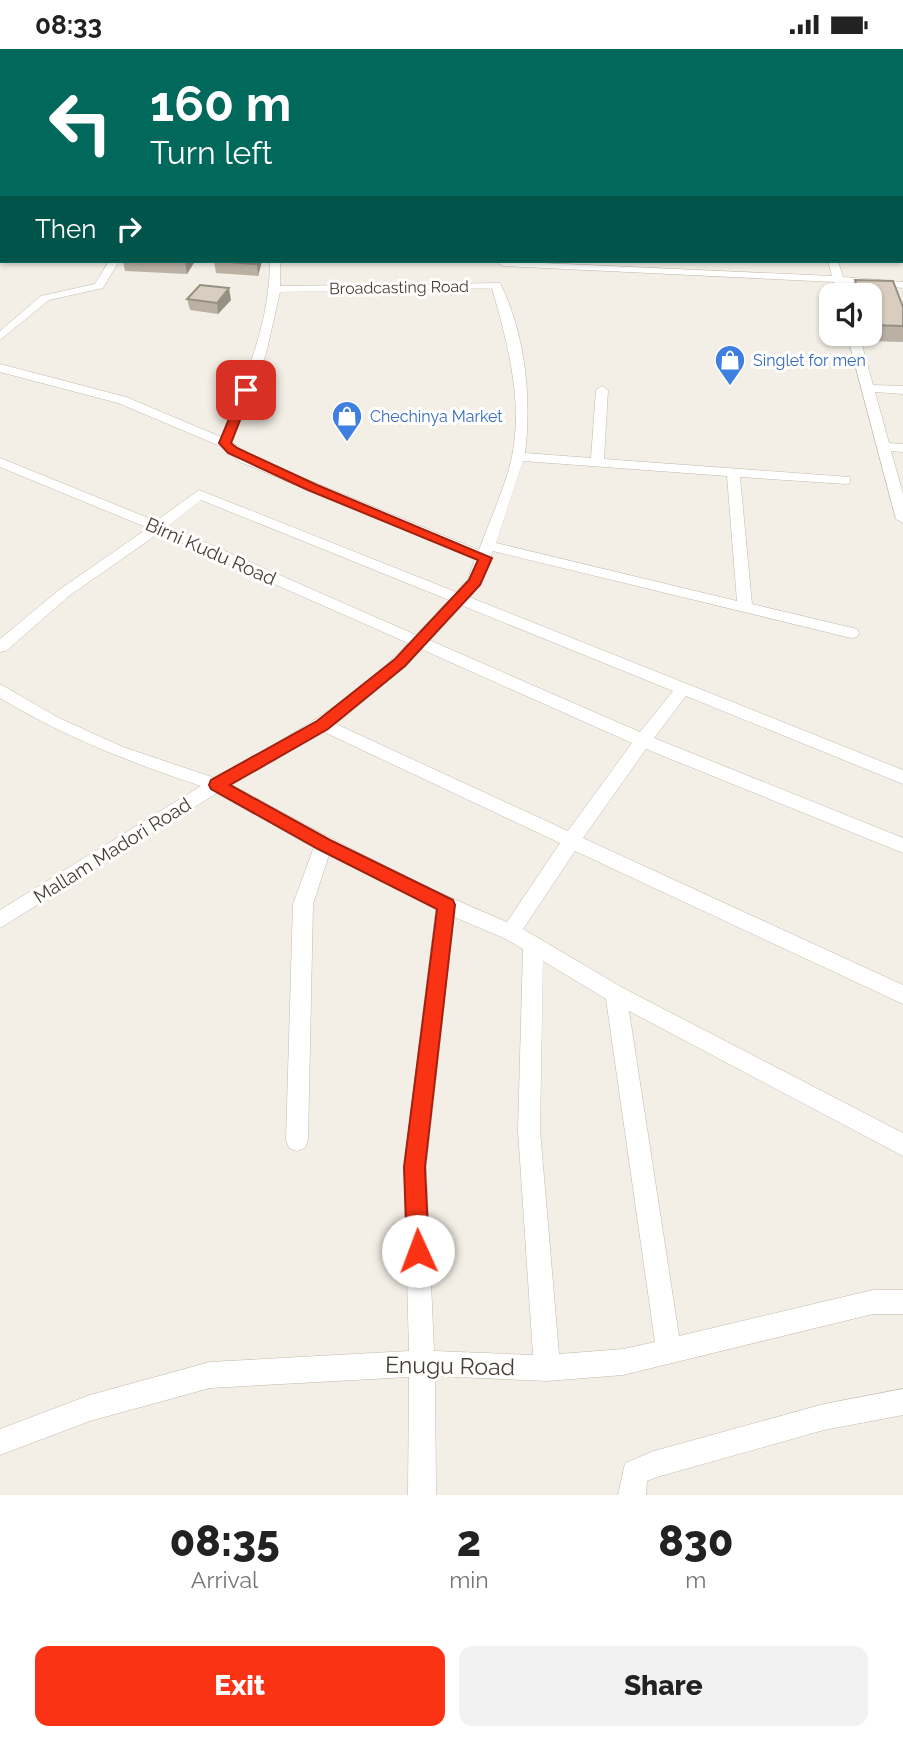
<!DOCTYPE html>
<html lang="en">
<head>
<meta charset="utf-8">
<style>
	body { margin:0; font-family:Raleway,sans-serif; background:#f2f2f2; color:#222; height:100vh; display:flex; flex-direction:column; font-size:26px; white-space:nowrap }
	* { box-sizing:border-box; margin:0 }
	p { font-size:23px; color:#767676 }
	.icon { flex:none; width:38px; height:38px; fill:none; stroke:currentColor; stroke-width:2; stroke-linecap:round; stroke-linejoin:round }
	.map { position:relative; height:1446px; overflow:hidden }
	.drawer { display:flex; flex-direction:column; background:#fff; flex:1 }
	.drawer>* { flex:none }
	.guide { position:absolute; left:0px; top:0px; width:903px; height:214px; box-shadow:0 2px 5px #0004; background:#00695c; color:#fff; overflow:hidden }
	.fabs { position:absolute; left:819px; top:234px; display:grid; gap:14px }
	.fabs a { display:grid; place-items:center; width:63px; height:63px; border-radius:14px; background:#fff; box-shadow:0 2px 5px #0004; font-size:35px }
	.pin { position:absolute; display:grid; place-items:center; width:60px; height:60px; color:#fff; margin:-30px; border-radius:14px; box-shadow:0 4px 10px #0006 }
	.me { position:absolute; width:77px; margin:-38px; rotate:358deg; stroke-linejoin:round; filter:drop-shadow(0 0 5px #0008) }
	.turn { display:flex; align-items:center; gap:24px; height:147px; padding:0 35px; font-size:32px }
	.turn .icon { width:91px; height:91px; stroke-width:2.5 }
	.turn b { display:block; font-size:49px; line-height:60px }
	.then { display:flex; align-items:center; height:66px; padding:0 35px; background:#0003; gap:14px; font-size:26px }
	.eta { display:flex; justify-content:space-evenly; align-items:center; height:119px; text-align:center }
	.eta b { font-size:42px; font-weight:800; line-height:49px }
	.cta { display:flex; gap:14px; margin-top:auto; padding:14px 35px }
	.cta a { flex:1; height:80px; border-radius:14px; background:#fb3315; color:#fff; font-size:28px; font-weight:800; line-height:80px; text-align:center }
	.cta a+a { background:#f2f2f2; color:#222 }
	.status { display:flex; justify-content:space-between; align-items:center; height:49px; padding:0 35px; background:#fff; direction:ltr }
	.status svg { height:19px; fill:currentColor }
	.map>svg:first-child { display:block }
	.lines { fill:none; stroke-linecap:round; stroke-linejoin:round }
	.minor-casing { stroke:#c2b9ab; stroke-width:1 }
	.major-casing { stroke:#e4bb63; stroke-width:2 }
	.minor { fill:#fff; fill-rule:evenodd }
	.major { fill:#ffde93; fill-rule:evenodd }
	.wall { fill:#bab0a3 }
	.shaded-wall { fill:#979085 }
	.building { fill:#d8cdbe; stroke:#979085; stroke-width:2 }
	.route { fill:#fb3315; stroke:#a3210e; stroke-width:2 }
	.labels { text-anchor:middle; stroke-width:6; stroke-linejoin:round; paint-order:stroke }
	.far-street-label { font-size:16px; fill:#463f35; stroke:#fff }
	.far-shop-label { font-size:16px; fill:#366cbe; stroke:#fff; text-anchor:start }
	.street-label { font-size:19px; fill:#463f35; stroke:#fff }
	.near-street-label { font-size:23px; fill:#463f35; stroke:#fff }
</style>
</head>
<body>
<div class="status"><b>08:33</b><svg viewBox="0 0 49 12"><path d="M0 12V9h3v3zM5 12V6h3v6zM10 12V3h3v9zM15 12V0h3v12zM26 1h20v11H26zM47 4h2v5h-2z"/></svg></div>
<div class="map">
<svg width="903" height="1446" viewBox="0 0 903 1446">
	<rect width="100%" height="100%" fill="#f3efe6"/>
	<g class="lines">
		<g class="minor-casing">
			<g id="minor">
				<path d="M151,0H159L149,2Z"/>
				<path d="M333,0H341L332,2Z"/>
				<path d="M683,0H691L693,2H684Z"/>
				<rect x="778" y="0" width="8" height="2"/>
				<path d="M847,0H855L856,2H848Z"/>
				<rect x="0" y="32" width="2" height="4"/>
				<path d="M901,52H903V58L901,57Z"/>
				<rect x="901" y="112" width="2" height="6"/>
				<rect x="0" y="153" width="2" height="6"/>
				<rect x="901" y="187" width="2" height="6"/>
				<path d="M109,212H119L103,239L49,251L0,291V282L41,247L95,235Z"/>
				<path d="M270,212H280V237L500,234C525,284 532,349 525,404L591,409L596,341L602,337L608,341L604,410L850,428V434L845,435L740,428L752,555L857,580L859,584L857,588L851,589L493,502L482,532L469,548L903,721V735L686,647L654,689L903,789V804L646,700L583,789L903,936V955L575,802L523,880L623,939L903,1084V1107L629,962L679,1287L873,1241H903V1265H873L623,1326L547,1332L435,1327L436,1446H408L409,1328L210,1339L90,1372L0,1406V1380L90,1346L210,1313L409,1302L404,1118L436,860L329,806L313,855L308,1091L305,1099L297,1102L289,1099L286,1091L293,855L314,798L217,744L0,879V861L201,737C129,713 65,688 0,649V635L59,669L123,698L215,729C284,690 354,653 408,594L159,484L69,547L6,602L0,603V590L59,541L148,479L0,418V409L156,472L199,441L456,543L468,530L475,510L240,413L220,397L118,354L0,323V315L126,348L221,388C245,330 270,275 270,212ZM492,239C508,296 526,360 509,420C501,447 489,474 479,501L250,407L232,393L266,305L280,243ZM523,412L727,427L737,552L496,494ZM201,451L449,551L416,586L168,477ZM461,556L673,642L640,683L429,591ZM421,600L632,694L568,782L336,675L406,617ZM324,683L560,794L507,873C412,834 322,785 232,736ZM454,868L504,889L523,900L518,1081L533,1306L434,1302L426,1118ZM543,912L606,950L655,1293L623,1300L559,1305L540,1081Z"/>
				<path d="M499,212L832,227L828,212H838L843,228L903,233V239L845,234L848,247H837L834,233L503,217L498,214Z"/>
				<path d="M847,285H859L873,336L903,337V345L875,343L889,394L903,395V403L891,402L903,445V474L896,470Z"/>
				<path d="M903,1340V1366L824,1381L657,1428L647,1432L646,1446H618L625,1414L654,1402L824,1355Z"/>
			</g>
		</g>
		<g class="major-casing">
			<g id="major">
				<rect x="0" y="106" width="2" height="6"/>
				<rect x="901" y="149" width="2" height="6"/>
			</g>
		</g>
		<use href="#minor" class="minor"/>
		<use href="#major" class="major"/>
	</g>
	<g class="wall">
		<path d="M123,212H195L187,225L125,222Z"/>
		<path d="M214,212H262L258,227L216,224Z"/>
		<path d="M855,231L903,258V293L865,292L863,285H870V247H851Z"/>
		<path d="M187,250L231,251L218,265L190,261Z"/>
	</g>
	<g class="shaded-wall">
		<path d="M185,212H195L187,225Z"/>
		<path d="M258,212H262L258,227L257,215Z"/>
		<path d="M229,239L231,251L218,265L217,254Z"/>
	</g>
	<g class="building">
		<path d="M214,212H258L257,215Z"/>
		<path d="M855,231L893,232L903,258V277L870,276V247H860Z"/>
		<path d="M200,236L229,239L217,254L187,250Z"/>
	</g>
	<path class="route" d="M246,337L252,341L231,394L237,399L317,436L492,509L480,536L405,617L328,680L230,736L330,791L453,851L455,856L425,1118L429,1202L426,1210L418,1213L410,1210L407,1202L404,1118L437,860L318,800L211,740L209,736L211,731L317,672L395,610L469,531L478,511L308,441L228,404L219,394L241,341Z"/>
	<defs>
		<g id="shop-pin" transform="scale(1.575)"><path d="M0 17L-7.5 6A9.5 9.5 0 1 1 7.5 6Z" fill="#3f7fe0" stroke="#fff"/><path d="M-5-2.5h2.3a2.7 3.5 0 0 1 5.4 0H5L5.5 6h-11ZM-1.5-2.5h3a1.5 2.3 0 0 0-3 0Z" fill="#fff"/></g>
	</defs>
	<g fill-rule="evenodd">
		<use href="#shop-pin" x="730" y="311"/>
		<use href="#shop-pin" x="347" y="367"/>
	</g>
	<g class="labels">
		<g class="far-street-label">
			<text transform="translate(399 238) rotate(-1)" y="6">Broadcasting Road</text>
		</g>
		<g class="far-shop-label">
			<text x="753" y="317">Singlet for men</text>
			<text x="370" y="373">Chechinya Market</text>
		</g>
		<g class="street-label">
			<text transform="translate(211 502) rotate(24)" y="7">Birni Kudu Road</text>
			<text transform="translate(112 801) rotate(-32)" y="7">Mallam Madori Road</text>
		</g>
		<g class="near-street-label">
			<text transform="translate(450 1317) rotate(1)" y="8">Enugu Road</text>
		</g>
	</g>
</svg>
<div class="fabs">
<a><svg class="icon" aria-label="sound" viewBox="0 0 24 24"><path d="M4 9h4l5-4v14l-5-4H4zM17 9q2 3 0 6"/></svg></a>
</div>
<div class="pin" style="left:246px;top:341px;background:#d93025"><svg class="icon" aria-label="arrive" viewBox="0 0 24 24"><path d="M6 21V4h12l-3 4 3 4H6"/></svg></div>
<svg class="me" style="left:418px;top:1202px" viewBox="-20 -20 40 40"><circle r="19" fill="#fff"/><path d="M0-13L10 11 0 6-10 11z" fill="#fb3315"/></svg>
<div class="guide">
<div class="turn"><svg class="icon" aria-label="left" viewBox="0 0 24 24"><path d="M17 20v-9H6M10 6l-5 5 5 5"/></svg><div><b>160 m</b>Turn left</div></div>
<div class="then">Then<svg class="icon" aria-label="right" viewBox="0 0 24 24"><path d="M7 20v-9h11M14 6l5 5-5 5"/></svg></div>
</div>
</div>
<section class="drawer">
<div class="eta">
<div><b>08:35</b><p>Arrival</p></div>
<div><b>2</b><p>min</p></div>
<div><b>830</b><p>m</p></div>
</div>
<div class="cta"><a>Exit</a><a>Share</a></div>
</section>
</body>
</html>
